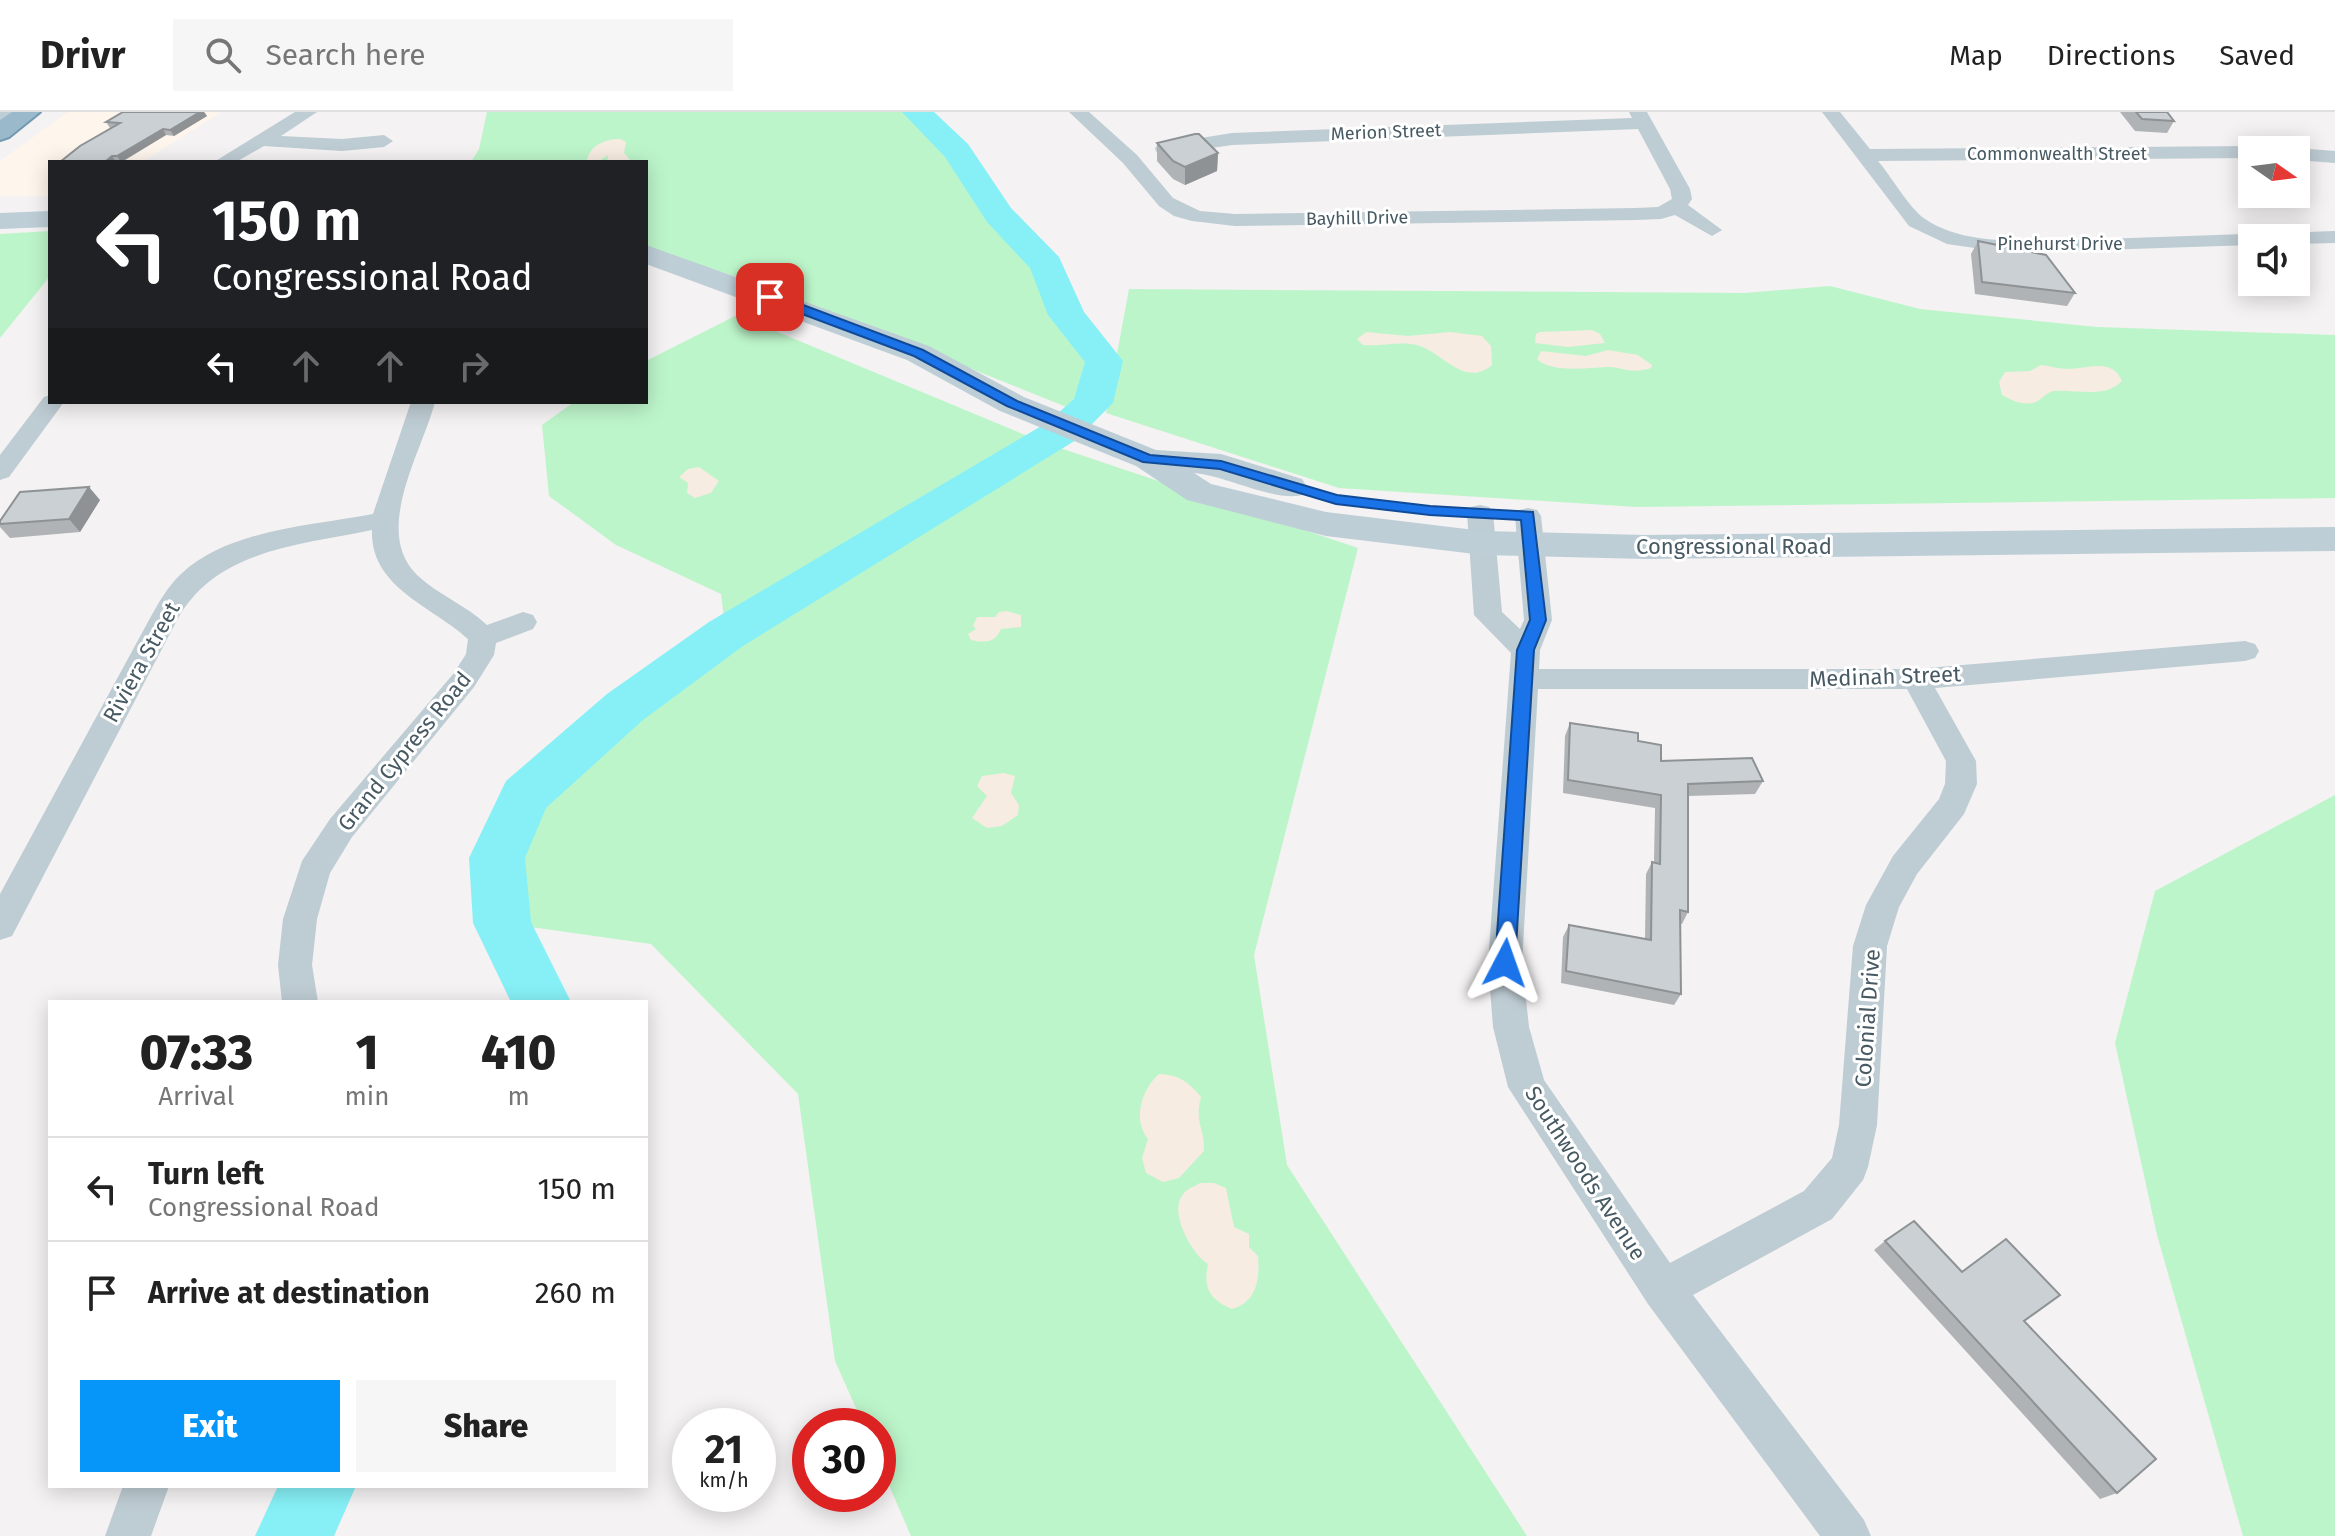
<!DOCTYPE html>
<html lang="en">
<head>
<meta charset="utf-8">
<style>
	body { margin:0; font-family:"Fira Sans",sans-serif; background:#f6f6f6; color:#222; height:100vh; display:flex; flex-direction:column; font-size:30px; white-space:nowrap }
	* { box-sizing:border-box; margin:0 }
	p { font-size:26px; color:#767676 }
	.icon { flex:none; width:44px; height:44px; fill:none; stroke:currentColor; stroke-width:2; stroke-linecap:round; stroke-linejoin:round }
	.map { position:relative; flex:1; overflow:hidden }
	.drawer { position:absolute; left:48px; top:888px; width:600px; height:488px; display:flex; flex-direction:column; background:#fff; border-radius:0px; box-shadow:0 4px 20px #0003 }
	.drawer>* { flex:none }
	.top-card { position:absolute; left:48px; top:48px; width:600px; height:244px; border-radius:0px; box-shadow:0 4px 20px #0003; background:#202124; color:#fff; overflow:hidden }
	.needle { width:52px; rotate:104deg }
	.tools { position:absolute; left:2238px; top:24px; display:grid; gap:16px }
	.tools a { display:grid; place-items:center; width:72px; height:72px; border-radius:0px; background:#fff; box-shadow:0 4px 20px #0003; font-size:40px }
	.speed { position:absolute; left:672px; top:1296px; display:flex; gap:16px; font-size:40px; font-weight:700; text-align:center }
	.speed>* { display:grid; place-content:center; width:104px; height:104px; border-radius:50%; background:#fff; box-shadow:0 4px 20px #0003; line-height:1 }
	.speed small { font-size:20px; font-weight:400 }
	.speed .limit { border:12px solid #d22; background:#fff; color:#111 }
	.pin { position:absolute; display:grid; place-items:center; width:68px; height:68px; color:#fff; margin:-34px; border-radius:16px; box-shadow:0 4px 12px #0006 }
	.me { position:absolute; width:88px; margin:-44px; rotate:4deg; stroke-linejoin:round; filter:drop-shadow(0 0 6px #0008) }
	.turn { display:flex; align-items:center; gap:28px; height:168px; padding:0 32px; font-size:36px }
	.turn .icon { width:104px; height:104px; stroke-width:2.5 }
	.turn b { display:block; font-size:56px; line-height:68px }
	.lanes { display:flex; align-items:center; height:76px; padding:0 32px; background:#0003; justify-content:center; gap:40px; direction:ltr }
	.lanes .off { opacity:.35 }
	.eta { display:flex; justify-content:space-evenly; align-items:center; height:136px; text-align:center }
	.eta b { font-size:48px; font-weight:800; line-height:56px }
	.primary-button { display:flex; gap:16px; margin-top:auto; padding:16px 32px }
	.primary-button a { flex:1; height:92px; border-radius:0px; background:#0696fa; color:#fff; font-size:32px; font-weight:800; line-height:92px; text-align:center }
	.primary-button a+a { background:#f6f6f6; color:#222 }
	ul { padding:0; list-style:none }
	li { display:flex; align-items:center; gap:24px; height:104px; padding:0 32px; border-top:2px solid #e0e0e0 }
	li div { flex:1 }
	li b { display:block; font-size:30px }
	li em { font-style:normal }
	header { display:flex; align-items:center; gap:48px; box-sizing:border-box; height:112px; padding:0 40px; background:#fff; border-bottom:2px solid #e0e0e0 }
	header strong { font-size:38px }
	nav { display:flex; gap:44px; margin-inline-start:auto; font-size:28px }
	.search { width:560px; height:72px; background:#f6f6f6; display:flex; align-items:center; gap:20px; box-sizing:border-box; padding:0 28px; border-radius:0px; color:#767676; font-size:30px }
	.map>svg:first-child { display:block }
	.commercial { fill:#fef6ec }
	.green { fill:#bdf5ca }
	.sand { fill:#f6ece2 }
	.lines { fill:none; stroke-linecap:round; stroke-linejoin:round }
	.river { fill:#86f0f6; fill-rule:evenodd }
	.trunk-casing { stroke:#7099b1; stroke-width:4 }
	.minor { fill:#beccd3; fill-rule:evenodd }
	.secondary { fill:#beced7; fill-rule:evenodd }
	.trunk { fill:#9abacc; fill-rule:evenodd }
	.wall { fill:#afb3b6 }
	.shaded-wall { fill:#8e9294 }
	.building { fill:#cbd0d4; stroke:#8e9294; stroke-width:2 }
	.route { fill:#1a73e8; stroke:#114b97; stroke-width:2 }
	.labels { text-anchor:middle; stroke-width:6; stroke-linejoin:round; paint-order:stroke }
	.far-street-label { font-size:18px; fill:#475962; stroke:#fff }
	.street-label { font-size:22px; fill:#475962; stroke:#fff }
</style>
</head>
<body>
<header>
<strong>Drivr</strong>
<div class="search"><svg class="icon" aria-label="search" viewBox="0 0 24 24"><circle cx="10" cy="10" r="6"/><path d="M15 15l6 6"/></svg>Search here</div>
<nav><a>Map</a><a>Directions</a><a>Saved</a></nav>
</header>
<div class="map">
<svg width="2335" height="1424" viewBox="0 0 2335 1424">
	<rect width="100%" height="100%" fill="#f4f2f2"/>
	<path class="commercial" d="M68,0H212L220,1L142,50H50V84H0V49Z"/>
	<g class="green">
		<path d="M487,0H917L957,39L999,103L1046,153L1067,203L1104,249L1101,290L1079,300L757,171L646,137V50H471L479,37Z"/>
		<path d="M50,119V164L0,226V122Z"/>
		<path d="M1830,174L1920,197L2097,215L2335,223V386L1637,395L1339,376L1106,301L1129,177L1745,181Z"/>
		<path d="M737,203L1042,330L1358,436L1254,843L1287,1053L1527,1424H911L878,1348V1314H864L835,1249L798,982L651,832L502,811L497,746L525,684L625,595L726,522L721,482L616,433L549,384L542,313L574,290H646V249Z"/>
		<path d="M2335,683V1424H2243L2157,1123L2115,931L2155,779Z"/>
	</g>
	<g class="sand">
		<path d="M620,27L626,30L624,41L632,50H607L608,43L598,50H587C588,34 605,27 620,27Z"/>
		<path d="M1592,218L1600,222L1605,231L1568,235L1535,231L1536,222L1540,220Z"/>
		<path d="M1366,220L1408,224L1450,220L1482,224L1491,234L1492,253C1465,276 1444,242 1420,234C1401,228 1382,235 1363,233L1357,227Z"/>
		<path d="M1608,238L1638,243L1652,253L1651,256C1630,263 1622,254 1606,255C1587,256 1551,261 1537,247L1541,239L1586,244Z"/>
		<path d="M2041,253C2050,254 2059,257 2068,257C2087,257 2112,245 2122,269C2104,287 2076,277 2054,279C2045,280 2041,290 2032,291C2021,293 2011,288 2002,283L1999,270L2005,260L2030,259Z"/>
		<path d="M699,355L719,369L711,381L695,386L687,381L688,371L679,365L688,357Z"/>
		<path d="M1007,499L1021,503V515L1001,517C995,531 985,531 971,528L968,522L976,517L973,514L977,505H995L999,500Z"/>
		<path d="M1004,661L1015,664L1011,681L1019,693L1018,703L1002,714L987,716L972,706L987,684L977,674L982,664Z"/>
		<path d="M1159,962C1178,962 1190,971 1201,985C1194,1011 1205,1016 1204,1039L1179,1066L1163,1070L1146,1061L1142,1046L1148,1027C1132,1007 1142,977 1159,962Z"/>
		<path d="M1200,1071H1214L1226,1076L1234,1115L1249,1122V1135L1258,1144C1260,1167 1257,1190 1232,1197C1209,1187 1203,1176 1208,1152C1192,1142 1167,1099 1184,1081C1187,1077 1195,1074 1200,1071Z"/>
	</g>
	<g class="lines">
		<g class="river">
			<path d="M902,0H934L968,32L1011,96L1059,145L1084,200L1123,249L1113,291L1076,328L743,534L643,608L546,696L525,746L531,810L571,890H511L473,811L469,746L506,669L607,582L709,510L1048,310L1074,287L1085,250L1048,203L1030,156L987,110L945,45Z"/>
			<path d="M278,1374H356L334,1424H255Z"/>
		</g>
		<g class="trunk-casing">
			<path id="trunk" d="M12,0H40L9,25L0,28V8Z"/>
		</g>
		<g class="minor">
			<path d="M295,0H317L281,24L342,27L384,23L393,29L384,35L342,39L264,34L236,50H214Z"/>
			<path d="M1069,0H1089L1137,43L1173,86L1200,99L1235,102L1636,96L1658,95L1672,87L1670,77L1638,17L1232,33L1164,43L1157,41L1155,37L1157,33L1232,21L1632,6L1629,0H1647L1690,77L1692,87L1688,93L1722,118L1712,124L1675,103L1661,107L1636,108L1235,114L1192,109L1174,104L1159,94L1123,51Z"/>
			<path d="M1822,0H1840L1870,37L2252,34L2260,38H2252V46L1878,49C1891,64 1909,96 1925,107C1959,130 2006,129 2045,129L2335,119V131L2296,132V126H2252V133L2010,141L1947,132L1909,114Z"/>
			<path d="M2296,36L2335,39V51L2296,48V38H2289Z"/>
			<path d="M50,283V290H64L9,365L0,368V343L44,285Z"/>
			<path d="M411,290H435C422,340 372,419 417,463C438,483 466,493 487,513L523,500L533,503L537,510L533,517L496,531L494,543L474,575L352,725L330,761L317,807L312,853L318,890H282L278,853L283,807L302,749L330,707L454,561L466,542L468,527C434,495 370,476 372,418C300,433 216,437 177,508L12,824L0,828V782L149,508C158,492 167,475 181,462C229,417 311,414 373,402Z"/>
			<path d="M1480,393L1489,395L1493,401L1502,500L1520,517L1524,508L1515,404L1519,398L1528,396L1537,398L1541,404L1552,508L1540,538L1539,557H1915L2245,529L2255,532L2259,539L2255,546L2245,549L1935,576L1976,649L1977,672L1964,702L1917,762L1899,795L1887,834L1877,1013L1868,1055L1863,1068L1832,1107L1693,1183L1864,1408L1871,1424H1820L1648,1192L1508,975L1493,915L1488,851L1511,541L1474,503L1467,401L1471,395ZM1538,577H1907L1946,649L1945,672L1939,687L1893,744L1866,793L1853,834L1839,1013L1832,1046L1804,1079L1670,1151L1544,968L1529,915L1522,851Z"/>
			<path d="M123,1374H169L151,1424H105Z"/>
		</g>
		<g class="secondary">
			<path d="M0,0H26L23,5L0,13Z"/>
			<path d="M50,99V115L0,117V101Z"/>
			<path d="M646,133L929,234L1024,285L1156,338L1221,342L1302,367L1307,375L1302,383C1275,390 1227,364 1194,361L1211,372L1326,400L1483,419L1645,423L2335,415V439L1645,447L1483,443L1326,424L1187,388L1136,354L1000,299L907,248L646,152Z"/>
		</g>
		<use href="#trunk" class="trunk"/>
	</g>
	<g class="wall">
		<path d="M123,0H204L207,4L174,24L166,23L122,50H60L112,16H110L106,10Z"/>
		<path d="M2120,0H2167L2174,9L2167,21L2135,19Z"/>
		<path d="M1157,31L1218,41L1217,59L1185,73L1173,67L1157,49Z"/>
		<path d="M1978,129L2075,181L2067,194L1975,182L1971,142Z"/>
		<path d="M100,388L80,420L10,426L0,415V409Z"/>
		<path d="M1570,611L1638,629L1661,649L1763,669L1755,682L1688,684V800L1682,812L1680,811L1681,882L1674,893L1561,871L1563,825L1569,813L1645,827L1646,762L1652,750H1654L1655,696L1563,681L1565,624Z"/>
		<path d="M2006,1127L2024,1209L2117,1381L2100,1387L1874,1138L1885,1129L1962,1159Z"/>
	</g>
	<g class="shaded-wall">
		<path d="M200,0H204L207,4L174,24L170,18Z"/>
		<path d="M163,17L166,23L121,50L117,44Z"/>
		<path d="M1218,41L1217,59L1185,73V55Z"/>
		<path d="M112,44L116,50H105Z"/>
		<path d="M89,375L100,388L80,420L69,407Z"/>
	</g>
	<g class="building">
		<path d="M123,0H200L170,18L163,17L117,44H112L105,50H60L80,34L120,11L106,10Z"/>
		<path d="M2136,0H2167L2174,9L2142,7Z"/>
		<path d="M1195,22H1199L1218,41L1185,55L1173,49L1157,31Z"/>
		<path d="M1978,129L2046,143L2075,181L1982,170Z"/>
		<path d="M89,375L69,407L0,412V409L20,380Z"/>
		<path d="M1570,611L1638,621V629L1661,633V649L1752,646L1763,669L1688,672V800L1680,798L1681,882L1566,859L1569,813L1651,828L1652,750L1660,752L1661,683L1568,668Z"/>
		<path d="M1914,1109L1962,1160L2006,1127L2060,1183L2024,1209L2156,1347L2117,1381L1885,1129Z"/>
	</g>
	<path class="route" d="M765,182H774L923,238L1017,289L1150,343L1221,349L1337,383L1430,394L1533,400L1546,508L1534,538L1515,851L1512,857L1505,859L1498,857L1495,851L1517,538L1530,508L1521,408L1430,403L1336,392L1220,357L1143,350L1007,294L914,244L765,188Z"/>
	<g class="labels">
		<g class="far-street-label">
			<text transform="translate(1386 20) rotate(-2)" y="6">Merion Street</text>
			<text x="2057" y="48">Commonwealth Street</text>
			<text transform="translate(1357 106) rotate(-1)" y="6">Bayhill Drive</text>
			<text x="2060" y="138">Pinehurst Drive</text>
		</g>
		<g class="street-label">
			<text x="1734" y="442">Congressional Road</text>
			<text transform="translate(141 550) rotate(-61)" y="8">Riviera Street</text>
			<text transform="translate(1885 564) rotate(-2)" y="8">Medinah Street</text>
			<text transform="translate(404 639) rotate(-51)" y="8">Grand Cypress Road</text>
			<text transform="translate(1867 906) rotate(-86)" y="8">Colonial Drive</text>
			<text transform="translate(1586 1061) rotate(57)" y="8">Southwoods Avenue</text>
		</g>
	</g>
</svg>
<div class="tools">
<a><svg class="needle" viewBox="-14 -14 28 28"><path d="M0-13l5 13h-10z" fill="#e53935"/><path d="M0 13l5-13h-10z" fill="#767676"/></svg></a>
<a><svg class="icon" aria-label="sound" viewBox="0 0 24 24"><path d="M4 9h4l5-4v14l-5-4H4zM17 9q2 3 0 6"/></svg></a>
</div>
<div class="speed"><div>21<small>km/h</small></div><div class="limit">30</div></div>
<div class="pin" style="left:770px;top:185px;background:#d93025"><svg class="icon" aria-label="arrive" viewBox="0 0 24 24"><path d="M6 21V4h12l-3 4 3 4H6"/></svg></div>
<svg class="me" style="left:1505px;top:851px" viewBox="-20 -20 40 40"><path d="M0-17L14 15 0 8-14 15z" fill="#1a73e8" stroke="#fff" stroke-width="4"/></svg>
<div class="top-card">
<div class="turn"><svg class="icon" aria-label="left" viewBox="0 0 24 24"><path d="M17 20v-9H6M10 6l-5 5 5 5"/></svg><div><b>150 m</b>Congressional Road</div></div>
<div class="lanes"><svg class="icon" aria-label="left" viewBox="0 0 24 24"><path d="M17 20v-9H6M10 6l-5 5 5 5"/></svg><svg class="icon off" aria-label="ahead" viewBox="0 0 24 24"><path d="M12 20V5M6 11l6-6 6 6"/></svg><svg class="icon off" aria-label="ahead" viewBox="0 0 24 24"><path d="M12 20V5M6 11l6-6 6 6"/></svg><svg class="icon off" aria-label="right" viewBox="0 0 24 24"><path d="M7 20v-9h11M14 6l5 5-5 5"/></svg></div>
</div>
<section class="drawer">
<div class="eta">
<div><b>07:33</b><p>Arrival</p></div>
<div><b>1</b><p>min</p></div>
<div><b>410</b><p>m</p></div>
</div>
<ul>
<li><svg class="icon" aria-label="left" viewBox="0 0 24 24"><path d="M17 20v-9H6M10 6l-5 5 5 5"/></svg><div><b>Turn left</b><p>Congressional Road</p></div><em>150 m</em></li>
<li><svg class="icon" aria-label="arrive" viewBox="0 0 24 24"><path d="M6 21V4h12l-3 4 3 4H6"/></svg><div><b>Arrive at destination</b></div><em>260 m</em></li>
</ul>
<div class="primary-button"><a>Exit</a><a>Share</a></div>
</section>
</div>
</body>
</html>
